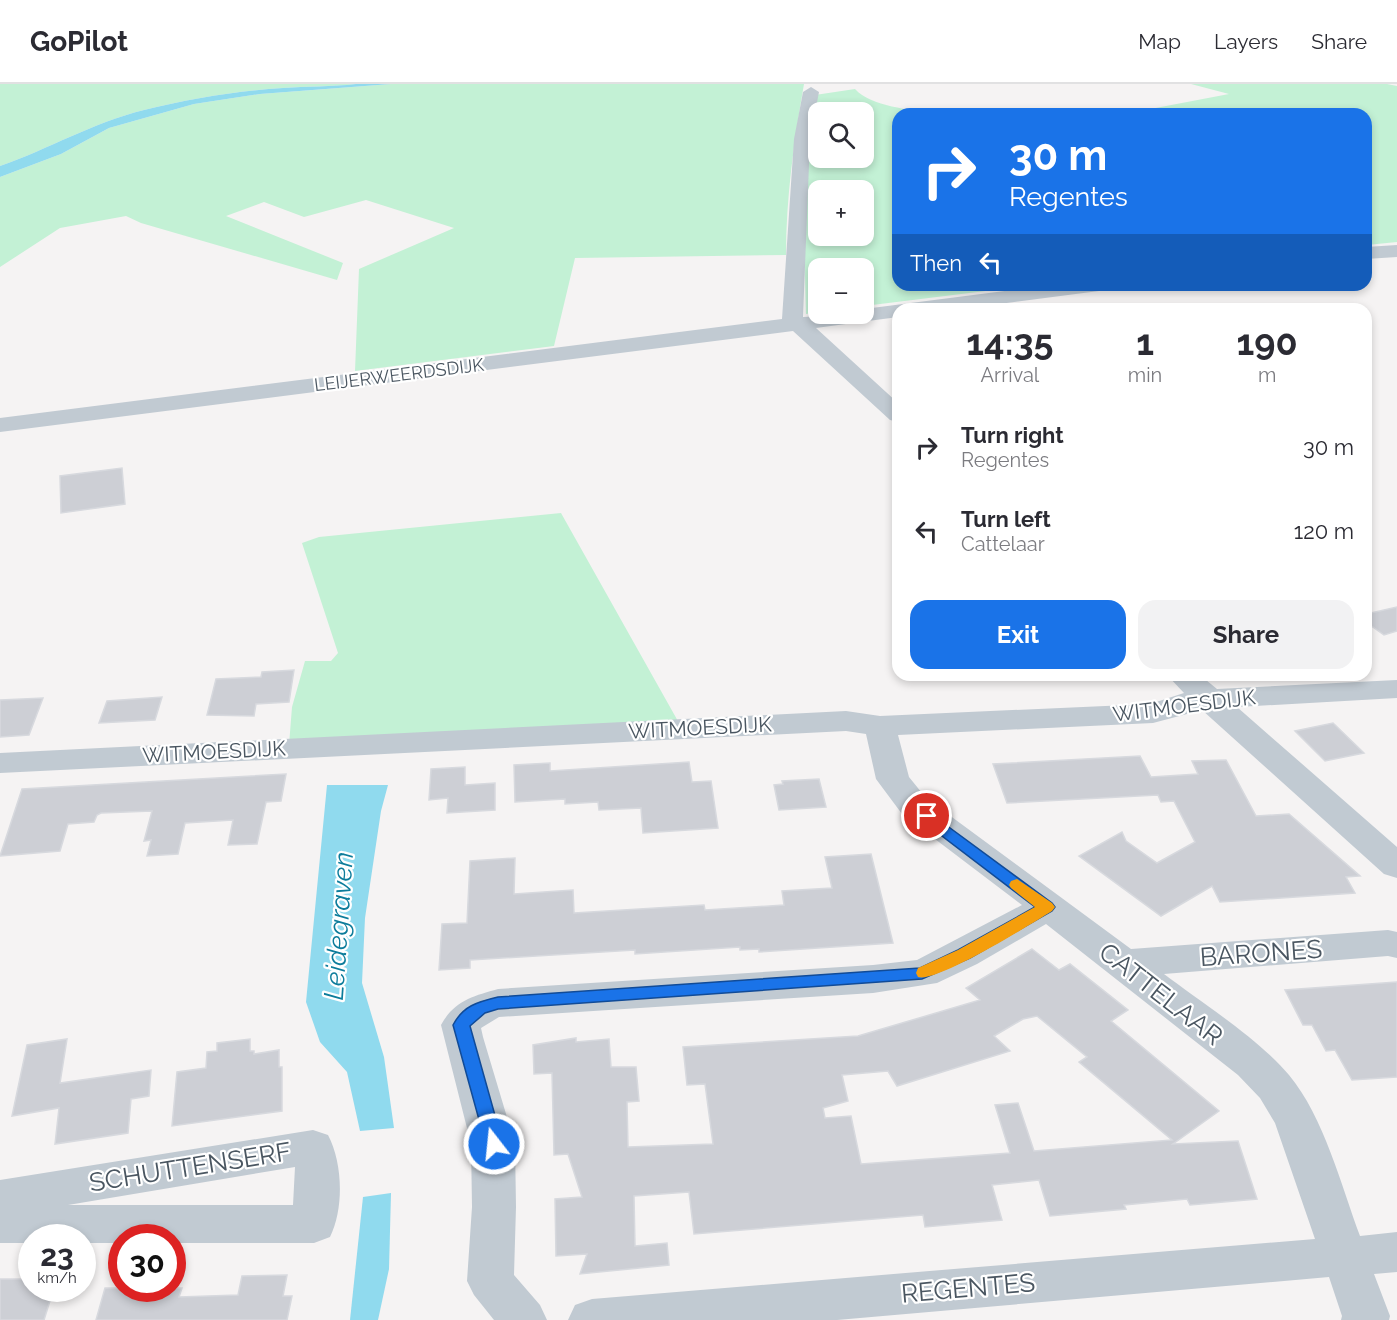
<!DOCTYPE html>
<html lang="en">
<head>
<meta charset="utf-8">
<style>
	body { margin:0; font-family:Raleway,sans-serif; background:#f2f2f3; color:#2b2b33; height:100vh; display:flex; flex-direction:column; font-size:22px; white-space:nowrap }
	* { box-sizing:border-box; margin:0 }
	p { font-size:20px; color:#7c7c81 }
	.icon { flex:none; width:33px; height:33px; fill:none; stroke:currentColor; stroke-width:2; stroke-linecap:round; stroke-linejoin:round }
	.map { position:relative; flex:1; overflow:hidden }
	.sheet { position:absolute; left:892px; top:219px; width:480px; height:378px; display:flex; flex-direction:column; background:#fff; border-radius:18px; box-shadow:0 3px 9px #0003 }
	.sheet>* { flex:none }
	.guide { position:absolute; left:892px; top:24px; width:480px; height:183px; border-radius:18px; box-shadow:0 3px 9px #0003; background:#1a73e8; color:#fff; overflow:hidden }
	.controls { position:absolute; left:808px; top:18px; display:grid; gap:12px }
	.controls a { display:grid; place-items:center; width:66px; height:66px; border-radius:12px; background:#fff; box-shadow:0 3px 9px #0003; font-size:30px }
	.speed { position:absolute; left:18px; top:1140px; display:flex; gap:12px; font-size:30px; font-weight:700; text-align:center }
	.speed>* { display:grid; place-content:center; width:78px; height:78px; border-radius:50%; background:#fff; box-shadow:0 3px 9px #0003; line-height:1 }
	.speed small { font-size:15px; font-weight:400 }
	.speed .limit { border:9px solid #d22; background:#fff; color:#111 }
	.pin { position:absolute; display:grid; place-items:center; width:51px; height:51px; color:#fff; margin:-26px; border:3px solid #fff; border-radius:50%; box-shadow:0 2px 6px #0007 }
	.me { position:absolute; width:66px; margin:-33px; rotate:344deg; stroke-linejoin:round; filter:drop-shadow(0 0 4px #0008) }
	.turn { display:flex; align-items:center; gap:21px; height:126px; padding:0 18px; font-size:27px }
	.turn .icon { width:78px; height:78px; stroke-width:2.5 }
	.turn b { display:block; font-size:42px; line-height:51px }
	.then { display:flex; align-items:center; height:57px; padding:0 18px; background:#0003; gap:12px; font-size:22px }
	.eta { display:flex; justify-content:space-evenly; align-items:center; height:102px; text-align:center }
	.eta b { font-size:36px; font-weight:700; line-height:42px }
	.primary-button { display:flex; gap:12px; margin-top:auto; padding:12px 18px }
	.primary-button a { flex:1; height:69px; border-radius:18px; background:#1a73e8; color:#fff; font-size:24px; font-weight:700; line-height:69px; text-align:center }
	.primary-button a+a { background:#f2f2f3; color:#2b2b33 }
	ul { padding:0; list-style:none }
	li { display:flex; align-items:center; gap:18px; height:84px; padding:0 18px }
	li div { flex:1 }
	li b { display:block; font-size:22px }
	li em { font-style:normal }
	header { display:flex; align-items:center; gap:36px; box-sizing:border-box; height:84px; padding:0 30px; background:#fff; border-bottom:2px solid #e1e1e2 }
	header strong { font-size:28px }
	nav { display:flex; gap:33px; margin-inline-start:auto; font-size:21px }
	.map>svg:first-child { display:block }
	.green { fill:#c3f1d5; fill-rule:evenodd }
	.water { fill:#90daee }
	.building { fill:#cdcfd5; stroke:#d7d9de; stroke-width:1.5; fill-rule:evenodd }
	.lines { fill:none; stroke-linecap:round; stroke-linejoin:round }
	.minor { fill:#c1cad2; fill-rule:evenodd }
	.route { fill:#1a73e8; stroke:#114b97; stroke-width:1.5 }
	.slow { fill:#f59e0b }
	.labels { text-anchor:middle; stroke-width:4.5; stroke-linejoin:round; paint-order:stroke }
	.far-street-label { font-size:18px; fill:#4a5661; stroke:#fff }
	.street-label { font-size:21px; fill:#4a5661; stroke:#fff }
	.near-street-label { font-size:26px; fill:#4a5661; stroke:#fff }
	.near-water-label { font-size:27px; font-style:italic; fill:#0c7c9b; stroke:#fff }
</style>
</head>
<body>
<header>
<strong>GoPilot</strong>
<nav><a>Map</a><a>Layers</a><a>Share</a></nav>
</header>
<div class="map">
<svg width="1397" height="1236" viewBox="0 0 1397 1236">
	<rect width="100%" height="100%" fill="#f5f3f3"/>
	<g class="green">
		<path d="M0,0H356C331,3 307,2 283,4C236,7 189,15 144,26C92,39 49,65 0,82Z"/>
		<path d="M391,0H804C794,57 786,114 786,171L575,174L554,262L355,287L359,185L454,144L366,116L304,133L264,118L226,132L343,179L337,196L141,139L126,132L60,144L0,183V93L61,70L109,44L194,20L260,10Z"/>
		<path d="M1191,0H1387L1397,2V158L1367,161L1366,30H1124L1229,10Z"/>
		<path d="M855,5C871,23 911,25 934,30H898V201H1034L864,222V184H819V228L806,230C804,156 801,84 815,11ZM819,28H864V74H819ZM819,106H864V152H819Z"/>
		<path d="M561,429L679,639L289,661L292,623L305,577H331L338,569L302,459L319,453Z"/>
	</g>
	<g class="water">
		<path d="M356,0H391L260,10L194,20L109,44L61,70L0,93V82C49,65 92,39 144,26C189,15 236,7 283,4C307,2 331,3 356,0Z"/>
		<path d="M327,701H388L381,727L365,834L362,899L384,973L394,1044L360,1047L347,988L320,958L306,918Z"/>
		<path d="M391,1109L389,1185L378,1236H350L363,1113Z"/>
	</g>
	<g class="building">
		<path d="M122,384L125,420L61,429L60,392Z"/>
		<path d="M1397,523V547L1384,551L1366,538V530Z"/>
		<path d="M294,586L289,618L256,620L254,632L207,631L216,595L261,593L262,588Z"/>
		<path d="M162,613L155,636L99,639L107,617Z"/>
		<path d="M43,614L29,651L0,653V616Z"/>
		<path d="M1333,639L1364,669L1325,677L1295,647Z"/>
		<path d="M1140,672L1151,693L1198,690L1192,677L1226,676L1256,732L1289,730L1360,792L1346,793L1355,809L1220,818L1212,802L1161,832L1079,772L1122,748L1126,757L1157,779L1195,758L1174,717L1161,718L1158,711L1007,719L993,680Z"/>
		<path d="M689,678L692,698L711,697L718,744L643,749L641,724L599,726L598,718L565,720V715L515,718L514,681L550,679V687Z"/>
		<path d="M465,683V701L495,699V726L447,729L448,714L429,716L431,685Z"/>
		<path d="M286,690L281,717L266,718L257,760L228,761L233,736L185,739L178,770L147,772L151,756L144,757L152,727L101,729L97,731L94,738L68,740L60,767L0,772L22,705Z"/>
		<path d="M819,695L826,723L779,726L774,701L783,700L782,697Z"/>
		<path d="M871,770L893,859L759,868V865L740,866V863L635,870V866L470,876V884L439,886L442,840L467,839L470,777L515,774L514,810L573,806L574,829L704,821L705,826L784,821L782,807L832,804L825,773Z"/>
		<path d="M1032,865L1059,886L1070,880L1128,926L1111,937L1219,1027L1173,1060L1238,1057L1257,1115L1190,1121L1187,1115L1124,1121L1126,1125L1050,1132L1039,1096L992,1101L1002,1136L925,1143L923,1131L694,1150L689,1108L634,1112L635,1162L667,1159L669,1181L580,1190L587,1170L556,1172L555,1115L582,1113L568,1070L554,1071L552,989L534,990L533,961L576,954V958L609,955L611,983H636L639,1017L627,1018L628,1063L713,1060L705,1000L687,1001L683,963L858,952L980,916L966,904ZM1037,932L1087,973L1079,978L1172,1056L1034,1067L1018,1019L995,1021L1010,1069L861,1080L851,1032L825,1034L823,1024L848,1017L842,991L888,987L897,1002L1010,967L994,952L1023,935Z"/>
		<path d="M1397,898V993L1352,996L1335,966L1326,967L1312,941H1303L1285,906Z"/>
		<path d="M67,955L60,999L151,986L149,1012L131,1015L128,1049L55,1060L59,1024L12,1032L27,961Z"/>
		<path d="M250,955V967H254V970L279,966V983H282V1027L172,1042L177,988L206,984L207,968L217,967V959Z"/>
		<path d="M287,1191L283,1212H292L287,1236H96L105,1204H182L179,1213L238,1211L242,1192Z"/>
		<path d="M0,1195H32V1204H54L44,1236H0Z"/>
	</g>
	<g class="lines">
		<g class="minor">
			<path d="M811,3L819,8L810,55L803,233L864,230V225L1050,201H1109L1106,205L1099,207L961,225H898V233L816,244L898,319V338L890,336L793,247L0,348V334L782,235L794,55L803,8Z"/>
			<path d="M1397,161V173L1366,175V163Z"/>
			<path d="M1167,591H1200L1217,605L1397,596V614L1237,623L1397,763V794L1384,790L1202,626L1153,639L898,651L909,693L926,714L1131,865L1388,846L1397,848V874L1388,872L1164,890C1201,918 1260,956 1289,991C1324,1033 1341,1101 1360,1152L1397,1148V1188L1374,1190L1390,1232L1389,1236H1341L1342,1232L1329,1193L837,1236H568L575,1221L592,1215L1315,1155L1275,1039L1260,1014L1238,991L1046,840L977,880L937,899L873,909L499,933L481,944L483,953L515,1060L516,1123L514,1191L540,1221L547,1236H494L474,1211L467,1197L472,1123L471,1060L441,941C454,917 473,912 498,905L873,881L917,876L1022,821L902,730L876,695L866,650L846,647L0,689V669L846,627L880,632L1150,620L1184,609Z"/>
			<path d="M313,1046L328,1051C343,1079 344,1125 330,1153L314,1159H172V1154H122V1159H82V1154H32V1159H0V1096ZM295,1083L293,1121H68Z"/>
		</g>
	</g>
	<path class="route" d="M927,727L1052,819L1055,823L1052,827L970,874L922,895L498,925L485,929L470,942L503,1060L500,1065L494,1067L487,1065L453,941C463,922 477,918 498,913L920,884L958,866L1035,823L921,736L919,732L921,729Z"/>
	<path class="slow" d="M1017,795L1052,819L1055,823L1052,827C1031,840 937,899 918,893L916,889L918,884L958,866L1035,823L1011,804L1009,801L1011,797Z"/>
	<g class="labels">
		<g class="far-street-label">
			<text transform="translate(399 291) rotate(-7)" y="6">LEIJERWEERDSDIJK</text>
		</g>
		<g class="street-label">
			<text transform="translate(1184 622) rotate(-7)" y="7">WITMOESDIJK</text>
			<text transform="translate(700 644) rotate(-3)" y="7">WITMOESDIJK</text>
			<text transform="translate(214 668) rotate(-3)" y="7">WITMOESDIJK</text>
		</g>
		<g class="near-street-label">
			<text transform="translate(1261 869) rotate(-4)" y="9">BARONES</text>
			<text transform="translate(1161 910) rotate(38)" y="9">CATTELAAR</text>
			<text transform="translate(190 1083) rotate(-9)" y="9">SCHUTTENSERF</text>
			<text transform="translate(968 1204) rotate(-5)" y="9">REGENTES</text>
		</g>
		<g class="near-water-label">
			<text transform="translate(339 842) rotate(-86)" y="9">Leidegraven</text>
		</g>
	</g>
</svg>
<div class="controls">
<a><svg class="icon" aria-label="search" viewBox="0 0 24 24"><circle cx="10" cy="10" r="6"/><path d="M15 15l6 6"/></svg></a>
<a>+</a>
<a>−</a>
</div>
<div class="speed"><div>23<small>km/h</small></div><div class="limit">30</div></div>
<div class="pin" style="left:927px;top:732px;background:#d93025"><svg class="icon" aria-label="arrive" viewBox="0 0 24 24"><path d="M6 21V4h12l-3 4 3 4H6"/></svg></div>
<svg class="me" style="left:494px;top:1060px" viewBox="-20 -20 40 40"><circle r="17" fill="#1a73e8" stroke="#fff" stroke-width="3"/><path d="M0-11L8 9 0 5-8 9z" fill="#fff"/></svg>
<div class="guide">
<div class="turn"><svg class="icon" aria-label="right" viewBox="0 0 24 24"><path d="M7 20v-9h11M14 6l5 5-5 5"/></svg><div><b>30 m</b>Regentes</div></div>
<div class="then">Then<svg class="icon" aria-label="left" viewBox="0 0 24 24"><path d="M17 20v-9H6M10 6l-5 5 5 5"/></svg></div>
</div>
<section class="sheet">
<div class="eta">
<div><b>14:35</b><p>Arrival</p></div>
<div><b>1</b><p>min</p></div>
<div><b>190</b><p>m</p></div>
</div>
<ul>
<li><svg class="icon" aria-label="right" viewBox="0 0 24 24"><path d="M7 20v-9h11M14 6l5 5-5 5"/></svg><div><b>Turn right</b><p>Regentes</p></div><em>30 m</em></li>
<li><svg class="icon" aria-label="left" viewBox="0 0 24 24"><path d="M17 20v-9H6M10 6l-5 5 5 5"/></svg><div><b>Turn left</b><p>Cattelaar</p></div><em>120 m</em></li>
</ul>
<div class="primary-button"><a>Exit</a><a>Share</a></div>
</section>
</div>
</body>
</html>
